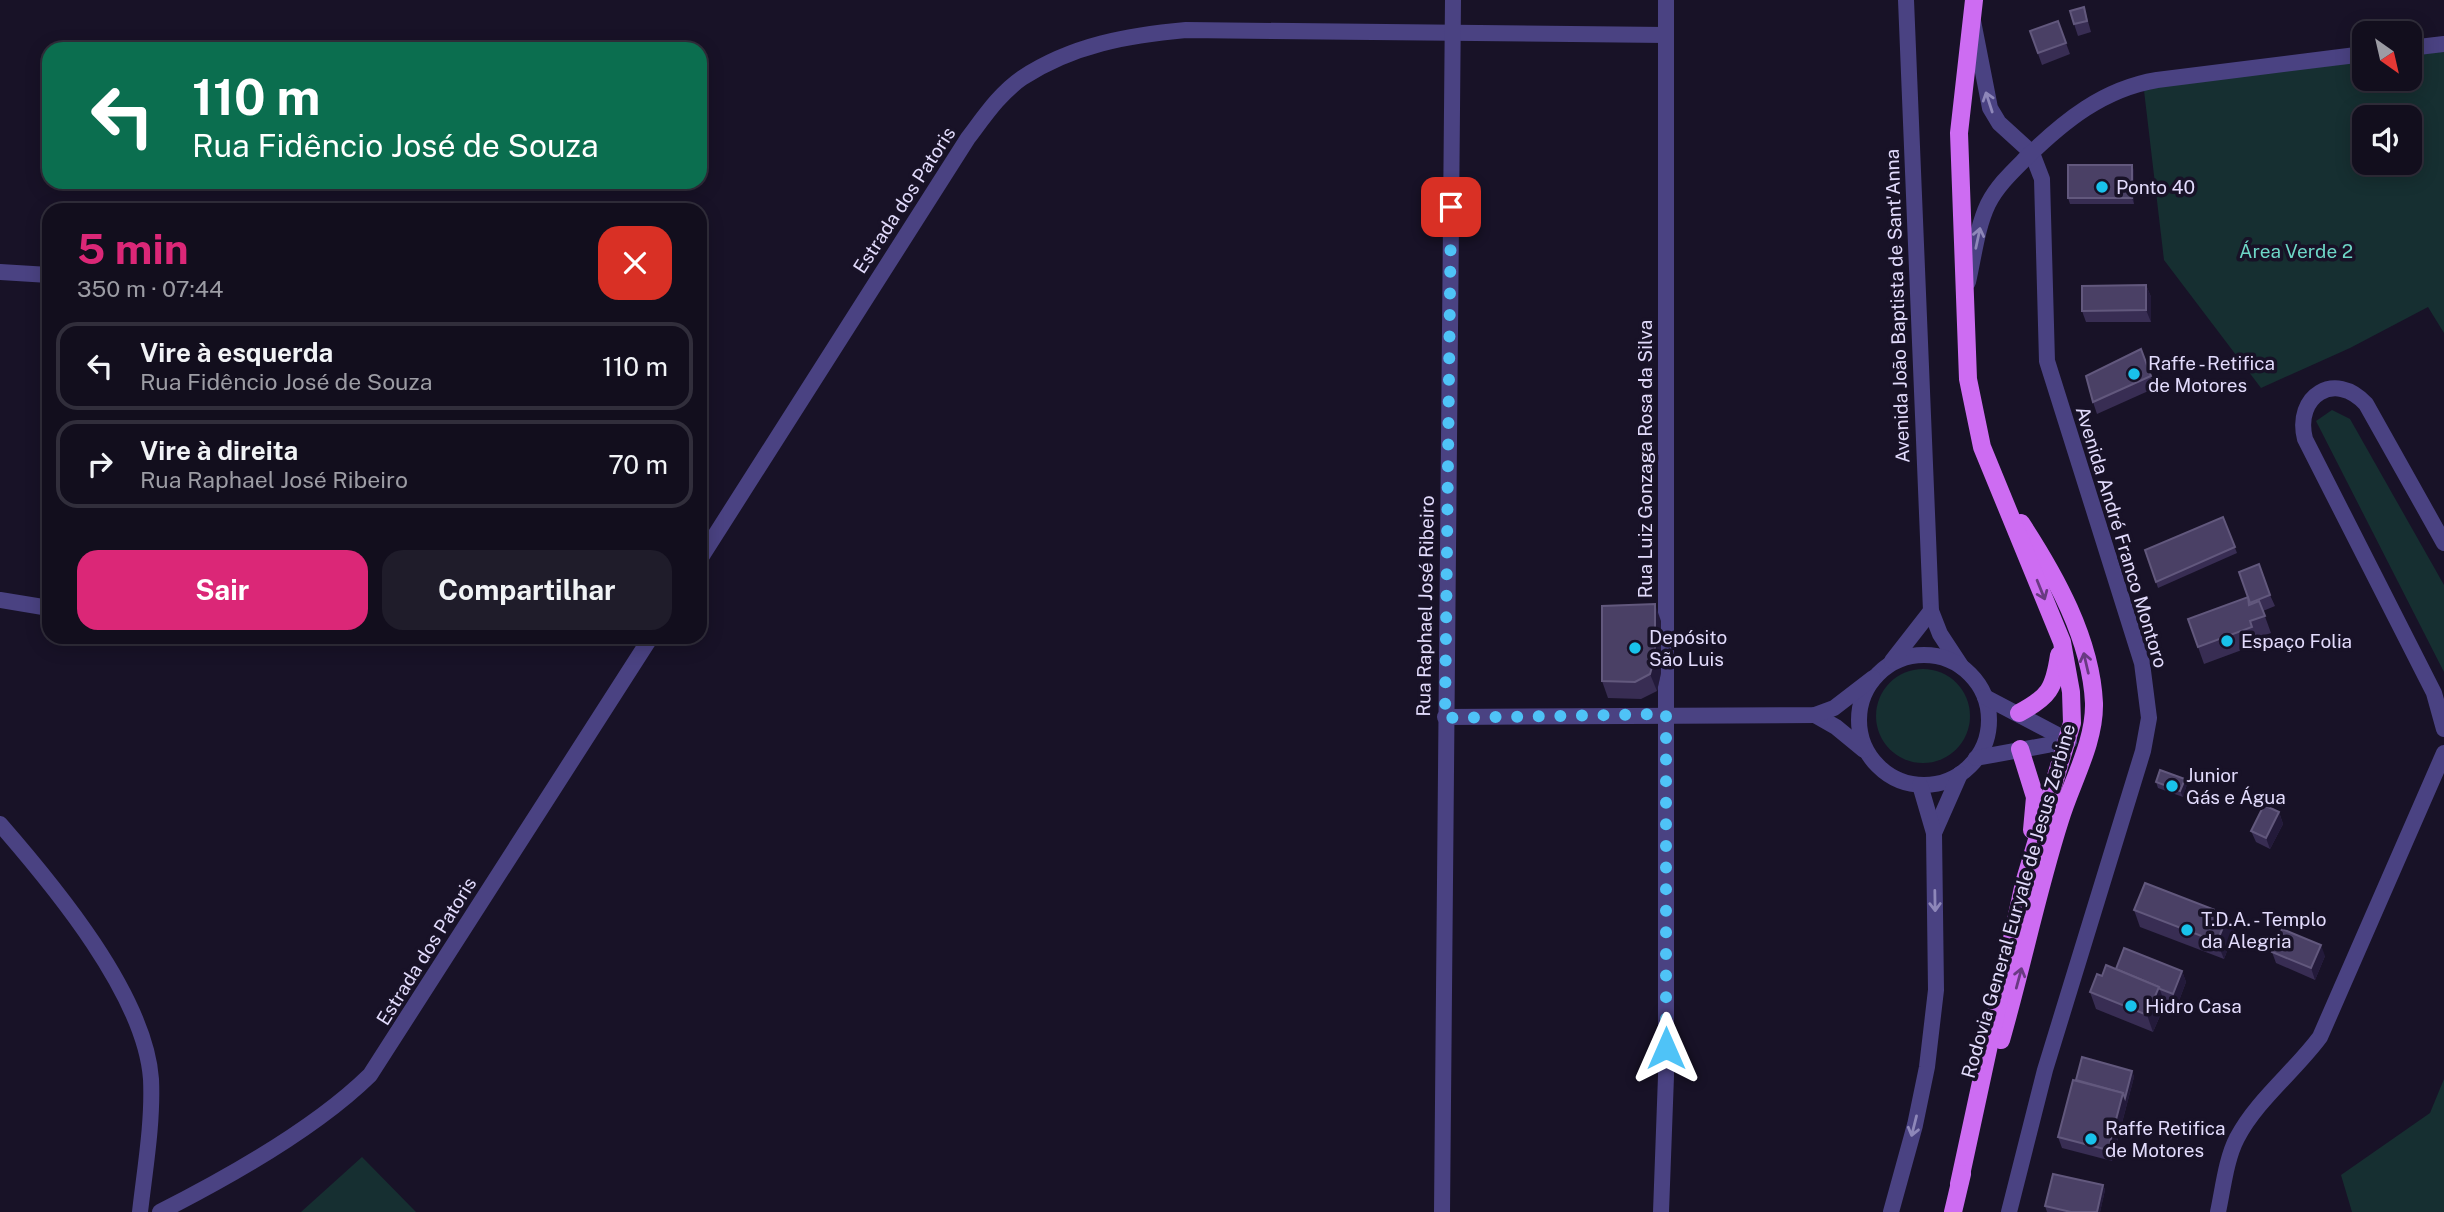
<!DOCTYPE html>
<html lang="pt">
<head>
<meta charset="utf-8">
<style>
	body { margin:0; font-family:"Public Sans",sans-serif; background:#1f1c2a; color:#f1f3f6; height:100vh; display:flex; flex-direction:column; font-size:26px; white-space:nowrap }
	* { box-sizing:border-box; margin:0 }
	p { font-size:23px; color:#9c9ca4 }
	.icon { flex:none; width:38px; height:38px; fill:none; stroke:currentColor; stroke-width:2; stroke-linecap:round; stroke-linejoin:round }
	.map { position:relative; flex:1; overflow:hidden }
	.details { position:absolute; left:42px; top:203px; width:665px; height:441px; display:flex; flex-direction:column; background:#120e1d; border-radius:21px; box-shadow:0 4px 18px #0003,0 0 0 2px #312e3b }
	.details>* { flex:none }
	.top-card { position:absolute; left:42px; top:42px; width:665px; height:147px; border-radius:21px; box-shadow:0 4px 18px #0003,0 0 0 2px #312e3b; background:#0b6e4f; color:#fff; overflow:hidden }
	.needle { width:46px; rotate:146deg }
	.tools { position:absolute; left:2352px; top:21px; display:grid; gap:14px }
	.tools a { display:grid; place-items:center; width:70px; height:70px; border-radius:14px; background:#120e1d; box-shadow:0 4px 18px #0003,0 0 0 2px #312e3b; font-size:35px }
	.pin { position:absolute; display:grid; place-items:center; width:60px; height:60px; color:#fff; margin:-30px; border-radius:14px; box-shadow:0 4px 10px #0006 }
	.me { position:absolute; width:77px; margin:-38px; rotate:0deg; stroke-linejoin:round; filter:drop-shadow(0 0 5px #0008) }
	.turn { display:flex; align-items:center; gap:24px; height:147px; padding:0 35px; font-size:32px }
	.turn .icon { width:91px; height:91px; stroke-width:2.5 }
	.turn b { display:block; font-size:49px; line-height:60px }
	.round { display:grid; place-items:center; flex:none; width:74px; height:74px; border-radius:21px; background:#1f1c2a }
	.head { display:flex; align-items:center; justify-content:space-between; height:119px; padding:0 35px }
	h1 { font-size:42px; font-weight:700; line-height:52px; color:#db2777 }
	.action { display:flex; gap:14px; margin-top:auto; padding:14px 35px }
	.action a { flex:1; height:80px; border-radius:21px; background:#db2777; color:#fff; font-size:28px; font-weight:700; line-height:80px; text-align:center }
	.action a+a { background:#1f1c2a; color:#f1f3f6 }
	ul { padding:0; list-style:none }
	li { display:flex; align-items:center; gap:21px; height:88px; margin:0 14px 10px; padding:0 21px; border:4px solid #312e3b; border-radius:21px }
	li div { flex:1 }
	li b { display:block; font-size:26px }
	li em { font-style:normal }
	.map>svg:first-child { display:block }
	.green { fill:#162f31; fill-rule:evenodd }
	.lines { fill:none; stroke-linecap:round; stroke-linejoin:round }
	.street { stroke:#4a4282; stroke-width:16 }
	.primary { stroke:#cd6cf2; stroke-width:18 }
	.wall { fill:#382d53 }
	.shaded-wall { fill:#231a3a }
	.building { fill:#4a4065; stroke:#62587d; stroke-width:2 }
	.oneway { stroke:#8e87b9 }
	.oneway2 { stroke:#693a82 }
	.route { stroke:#4fc3f7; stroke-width:12; stroke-dasharray:0 21.6 }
	.poi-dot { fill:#19c2eb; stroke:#181227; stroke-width:2.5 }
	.labels { text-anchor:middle; stroke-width:7; stroke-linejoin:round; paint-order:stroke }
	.poi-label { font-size:19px; fill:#e2dbfc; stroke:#181227; text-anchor:start }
	.street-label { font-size:19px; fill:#e2dbfc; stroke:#181227 }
	.park-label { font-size:19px; fill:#6dd6c6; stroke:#181227 }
</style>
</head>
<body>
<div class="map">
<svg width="2444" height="1212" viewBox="0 0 2444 1212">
	<rect width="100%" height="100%" fill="#181227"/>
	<g class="green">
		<path d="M2444,44V333L2428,307L2350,348L2261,388L2164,260L2143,82L2364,54V79H2410V48ZM2364,117H2410V163H2364Z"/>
		<path d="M2332,410L2350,419L2444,585V672L2316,421Z"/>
		<circle cx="1923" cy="716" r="47"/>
		<path d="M2444,1079V1212H2352L2341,1175L2430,1113Z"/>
		<path d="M362,1157L416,1212H301Z"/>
	</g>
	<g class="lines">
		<g class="street">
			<path d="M1906,0L1931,611L1940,634L1961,666"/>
			<path d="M1973,21L1990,108L1999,123L2032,153L2042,179L2047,361L2142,663L2149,718L2143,751L2045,1070L2009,1212"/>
			<path d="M2410,48L2444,44"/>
			<path d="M0,272L49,275"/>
			<path d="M1968,282C1974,256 1977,227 1988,204C1997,186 2012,172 2026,158C2064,121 2103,89 2157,80L2364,54"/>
			<path d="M2444,543L2366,404C2335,370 2294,396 2305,439L2434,693L2444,729"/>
			<path d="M700,559L968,138C984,117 1000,93 1022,78C1072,45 1129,35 1186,30L1666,35"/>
			<path d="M0,600L49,608"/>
			<circle cx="1924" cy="720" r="65"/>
			<path d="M1892,661L1931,611"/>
			<path d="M1985,697L2069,741"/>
			<path d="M1815,715L1836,727L1864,750"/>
			<path d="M1445,717L1815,715L1834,708L1873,678"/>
			<path d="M1976,758L2069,741"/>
			<path d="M0,824C54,886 145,995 151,1079C153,1123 145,1168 140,1212"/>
			<path d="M1934,833L1960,774"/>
			<path d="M160,1212C229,1177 315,1129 370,1075L651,637"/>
			<path d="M1442,1212L1453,0"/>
			<path d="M1661,1212L1666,1076V0"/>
			<path d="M1891,1212L1915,1125L1927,1067L1936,990L1934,833L1920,785"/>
			<path d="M2218,1212C2223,1189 2226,1159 2237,1138C2257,1100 2294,1072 2320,1037L2444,753"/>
		</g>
		<g class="primary">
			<path d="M2019,713C2049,697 2054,689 2059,655"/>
			<path d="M2020,749L2035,797L2032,830"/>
			<path d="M2001,1040C2022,967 2037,892 2060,820C2071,783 2095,743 2094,703C2091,639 2055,575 2021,523"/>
			<path d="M1959,1184L2024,883L2072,723L2071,692L2062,642L1982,447L1968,379L1959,133L1974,0"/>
			<path d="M1953,1212L1962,1174"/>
		</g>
	</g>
	<g class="wall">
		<path d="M2084,7L2091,32L2078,36L2074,24Z"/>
		<path d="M2058,21L2070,54L2042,65L2030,31Z"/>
		<path d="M2134,170V204H2070L2068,198Z"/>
		<path d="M2146,285L2151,297V322H2086L2082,311Z"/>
		<path d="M2141,349L2155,388L2097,414L2093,402Z"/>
		<path d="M2223,517L2237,553L2158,588L2145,550Z"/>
		<path d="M2270,595L2275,606L2263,611L2271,633L2256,638L2258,644L2204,664L2188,619Z"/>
		<path d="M1661,621V673L1657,691L1641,699L1608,698L1602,681Z"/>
		<path d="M2185,779L2187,784L2183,797L2158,788L2156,782Z"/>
		<path d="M2279,812L2283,824L2270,849L2256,842L2251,831Z"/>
		<path d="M2134,910L2228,915L2234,932L2224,959L2140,927Z"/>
		<path d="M2272,952L2325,956L2315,980L2276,963Z"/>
		<path d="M2116,969L2182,971L2186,982L2177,1006L2164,1001L2165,1004L2153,1032L2096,1009L2090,992L2102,976Z"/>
		<path d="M2132,1071L2134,1077L2112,1161L2062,1148L2058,1137Z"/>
		<path d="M2103,1185L2105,1190L2100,1212H2047L2045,1206Z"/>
	</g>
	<g class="shaded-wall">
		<path d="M2132,165L2134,170V204L2132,198Z"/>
		<path d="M2146,285L2151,297V322L2146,310Z"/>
		<path d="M1655,604L1661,621V673L1657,691L1650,674Z"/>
		<path d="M2185,779L2187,784L2183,797L2180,791Z"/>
		<path d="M2279,812L2283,824L2270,849L2266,838Z"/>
		<path d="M2228,915L2234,932L2224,959L2217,942Z"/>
		<path d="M2321,945L2325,956L2315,980L2311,968Z"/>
		<path d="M2182,971L2186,982L2177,1006L2173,994Z"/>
		<path d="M2159,987L2165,1004L2153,1032L2147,1015Z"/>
		<path d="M2132,1071L2134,1077L2112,1161L2108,1150L2123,1093Z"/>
		<path d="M2103,1185L2105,1190L2100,1212H2097Z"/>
	</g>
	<g class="building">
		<path d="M2084,7L2087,21L2074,24L2070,11Z"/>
		<path d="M2058,21L2066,43L2038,53L2030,31Z"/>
		<rect x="2068" y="165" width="64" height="33"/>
		<path d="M2146,285V310L2082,311V286Z"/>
		<path d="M2141,349L2151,376L2093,402L2086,376Z"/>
		<path d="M2223,517L2235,547L2156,582L2145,550Z"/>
		<path d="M2259,564L2270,595L2250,603L2239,572Z"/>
		<path d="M2248,597L2249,605L2259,601L2265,616L2250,621L2252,627L2198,647L2188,619Z"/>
		<path d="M1655,604V656L1650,674L1635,682L1602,681V606Z"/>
		<path d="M2160,770L2185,779L2180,791L2156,782Z"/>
		<path d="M2264,805L2279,812L2266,838L2251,831Z"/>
		<path d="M2145,883L2228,915L2217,942L2134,910Z"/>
		<path d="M2282,929L2321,945L2311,968L2272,952Z"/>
		<path d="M2124,948L2182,971L2173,994L2160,989L2159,987L2116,969Z"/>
		<path d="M2106,965L2159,987L2147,1015L2090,992L2097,974L2102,976Z"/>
		<path d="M2082,1057L2132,1071L2125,1098L2123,1093L2076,1080Z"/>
		<path d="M2073,1080L2123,1093L2108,1150L2058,1137Z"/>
		<path d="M2053,1174L2103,1185L2097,1212H2071L2045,1206Z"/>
	</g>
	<defs><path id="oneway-shaft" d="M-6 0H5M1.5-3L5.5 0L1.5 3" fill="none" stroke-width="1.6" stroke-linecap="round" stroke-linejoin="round" transform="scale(1.75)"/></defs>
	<g class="oneway">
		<use href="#oneway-shaft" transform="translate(1989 102) rotate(-108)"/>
		<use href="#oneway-shaft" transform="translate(1978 238) rotate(-78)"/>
		<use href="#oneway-shaft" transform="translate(1935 901) rotate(89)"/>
		<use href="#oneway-shaft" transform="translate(1914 1126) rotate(104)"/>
	</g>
	<g class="oneway2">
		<use href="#oneway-shaft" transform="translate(2041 590) rotate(68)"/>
		<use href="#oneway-shaft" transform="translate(2086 663) rotate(-103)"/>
		<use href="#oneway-shaft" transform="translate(2019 978) rotate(-75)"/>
	</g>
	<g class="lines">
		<path class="route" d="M1451,207L1445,718L1666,714V1048"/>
	</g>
	<g class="poi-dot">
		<circle cx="2102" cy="187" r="7"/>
		<circle cx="2134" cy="374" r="7"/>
		<circle cx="2227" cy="641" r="7"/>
		<circle cx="1635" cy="648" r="7"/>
		<circle cx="2172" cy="786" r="7"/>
		<circle cx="2187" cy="930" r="7"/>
		<circle cx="2131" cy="1006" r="7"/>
		<circle cx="2091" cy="1139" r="7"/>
	</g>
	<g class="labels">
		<g class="poi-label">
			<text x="2116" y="194">Ponto 40</text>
			<text x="2148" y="370">Raffe - Retifica<tspan x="2148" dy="22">de Motores</tspan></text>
			<text x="1649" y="644">Depósito<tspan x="1649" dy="22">São Luis</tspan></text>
			<text x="2241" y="648">Espaço Folia</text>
			<text x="2186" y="782">Junior<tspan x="2186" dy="22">Gás e Água</tspan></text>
			<text x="2201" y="926">T.D.A. - Templo<tspan x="2201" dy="22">da Alegria</tspan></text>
			<text x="2145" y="1013">Hidro Casa</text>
			<text x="2105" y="1135">Raffe Retifica<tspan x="2105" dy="22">de Motores</tspan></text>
		</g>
		<g class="street-label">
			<text transform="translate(904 200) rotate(-57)" y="7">Estrada dos Patoris</text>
			<text transform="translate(1897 306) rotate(-92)" y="7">Avenida João Baptista de Sant'Anna</text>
			<text transform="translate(1645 459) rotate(-90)" y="7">Rua Luiz Gonzaga Rosa da Silva</text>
			<text transform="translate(2122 537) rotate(73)" y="7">Avenida André Franco Montoro</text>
			<text transform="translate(1425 606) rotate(-89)" y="7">Rua Raphael José Ribeiro</text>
			<text transform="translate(2018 901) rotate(-74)" y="7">Rodovia General Euryale de Jesus Zerbine</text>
			<text transform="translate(426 951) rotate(-58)" y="7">Estrada dos Patoris</text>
		</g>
		<g class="park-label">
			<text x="2296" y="258">Área Verde 2</text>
		</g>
	</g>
</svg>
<div class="tools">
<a><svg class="needle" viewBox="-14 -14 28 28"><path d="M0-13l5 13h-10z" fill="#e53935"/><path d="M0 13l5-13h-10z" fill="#9c9ca4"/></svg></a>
<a><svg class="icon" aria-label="sound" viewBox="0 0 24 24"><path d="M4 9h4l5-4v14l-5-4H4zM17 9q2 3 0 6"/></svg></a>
</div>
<div class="pin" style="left:1451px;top:207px;background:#d93025"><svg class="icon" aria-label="arrive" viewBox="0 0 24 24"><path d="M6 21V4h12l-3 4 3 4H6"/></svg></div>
<svg class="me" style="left:1666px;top:1048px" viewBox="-20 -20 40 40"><path d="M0-17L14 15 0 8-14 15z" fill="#4fc3f7" stroke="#fff" stroke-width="4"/></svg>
<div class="top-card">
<div class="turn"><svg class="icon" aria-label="left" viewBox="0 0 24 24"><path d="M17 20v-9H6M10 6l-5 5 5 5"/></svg><div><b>110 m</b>Rua Fidêncio José de Souza</div></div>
</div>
<section class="details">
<div class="head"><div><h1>5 min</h1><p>350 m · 07:44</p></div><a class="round" style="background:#d93025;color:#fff"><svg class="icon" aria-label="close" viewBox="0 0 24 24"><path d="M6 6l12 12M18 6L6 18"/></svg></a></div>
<ul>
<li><svg class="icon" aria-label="left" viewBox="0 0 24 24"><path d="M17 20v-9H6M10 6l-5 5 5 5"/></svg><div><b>Vire à esquerda</b><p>Rua Fidêncio José de Souza</p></div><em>110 m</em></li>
<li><svg class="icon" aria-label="right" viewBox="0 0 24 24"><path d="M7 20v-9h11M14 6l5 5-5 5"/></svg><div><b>Vire à direita</b><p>Rua Raphael José Ribeiro</p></div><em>70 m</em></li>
</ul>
<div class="action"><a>Sair</a><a>Compartilhar</a></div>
</section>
</div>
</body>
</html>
